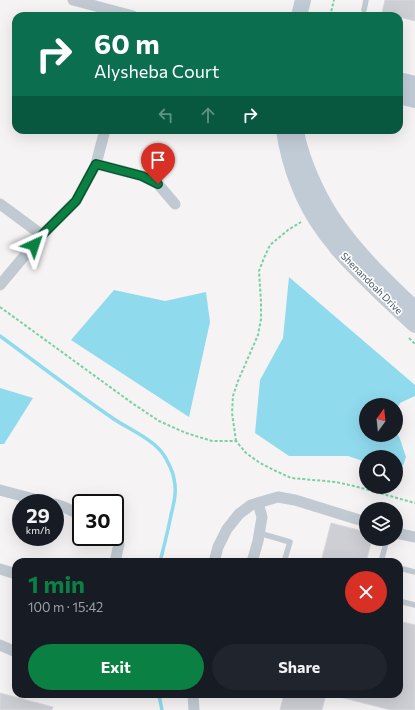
<!DOCTYPE html>
<html lang="en">
<head>
<meta charset="utf-8">
<style>
	body { margin:0; font-family:Commissioner,sans-serif; background:#20242c; color:#f1f3f6; height:100vh; display:flex; flex-direction:column; font-size:15px; white-space:nowrap }
	* { box-sizing:border-box; margin:0 }
	p { font-size:13px; color:#9ea1a6 }
	.icon { flex:none; width:22px; height:22px; fill:none; stroke:currentColor; stroke-width:2; stroke-linecap:round; stroke-linejoin:round }
	.map { position:relative; flex:1; overflow:hidden }
	.drawer { position:absolute; left:12px; top:558px; width:391px; height:140px; display:flex; flex-direction:column; background:#171b24; border-radius:12px; box-shadow:0 4px 16px #0002 }
	.drawer>* { flex:none }
	.hud { position:absolute; left:12px; top:12px; width:391px; height:122px; border-radius:12px; box-shadow:0 4px 16px #0002; background:#0b6e4f; color:#fff; overflow:hidden }
	.needle { width:26px; rotate:15deg }
	.fabs { position:absolute; left:359px; top:398px; display:grid; gap:8px }
	.fabs a { display:grid; place-items:center; width:44px; height:44px; border-radius:50%; background:#171b24; box-shadow:0 4px 16px #0002; font-size:20px }
	.speed { position:absolute; left:12px; top:494px; display:flex; gap:8px; font-size:20px; font-weight:700; text-align:center }
	.speed>* { display:grid; place-content:center; width:52px; height:52px; border-radius:50%; background:#171b24; box-shadow:0 4px 16px #0002; line-height:1 }
	.speed small { font-size:10px; font-weight:400 }
	.speed .limit { border:2px solid #111; border-radius:6px; background:#fff; color:#111 }
	.pin { position:absolute; display:grid; place-items:center; width:34px; height:34px; color:#fff; margin:-41px -17px; border-radius:50% 50% 50% 0; rotate:-45deg; box-shadow:0 0 4px #0007 }
	.pin .icon { rotate:45deg }
	.me { position:absolute; width:44px; margin:-22px; rotate:42deg; stroke-linejoin:round; filter:drop-shadow(0 0 3px #0008) }
	.turn { display:flex; align-items:center; gap:14px; height:84px; padding:0 16px; font-size:18px }
	.turn .icon { width:52px; height:52px; stroke-width:2.5 }
	.turn b { display:block; font-size:28px; line-height:34px }
	.lanes { display:flex; align-items:center; height:38px; padding:0 16px; background:#0003; justify-content:center; gap:20px; direction:ltr }
	.lanes .off { opacity:.35 }
	.round { display:grid; place-items:center; flex:none; width:42px; height:42px; border-radius:21px; background:#20242c }
	.headline { display:flex; align-items:center; justify-content:space-between; height:68px; padding:0 16px }
	h1 { font-size:24px; font-weight:700; line-height:30px; color:#0b8043 }
	.cta { display:flex; gap:8px; margin-top:auto; padding:8px 16px }
	.cta a { flex:1; height:46px; border-radius:24px; background:#0b8043; color:#fff; font-size:16px; font-weight:700; line-height:46px; text-align:center }
	.cta a+a { background:#20242c; color:#f1f3f6 }
	.map>svg:first-child { display:block }
	.water { fill:#90daee }
	.lines { fill:none; stroke-linecap:round; stroke-linejoin:round }
	.stream { stroke:#90daee; stroke-width:3.5 }
	.building { fill:#cdcfd5; stroke:#d7d9de }
	.path { stroke:#7ad0a6; stroke-width:2; stroke-dasharray:3 2; stroke-linecap:butt }
	.lane { stroke:#c1cad2; stroke-width:5.5 }
	.street { stroke:#c1cad2; stroke-width:11 }
	.secondary { stroke:#c1cbd6; stroke-width:16 }
	.route-casing { stroke:#07532c; stroke-width:10 }
	.route { stroke:#0b8043; stroke-width:7 }
	.labels { text-anchor:middle; stroke-width:3.5; stroke-linejoin:round; paint-order:stroke }
	.street-label { font-size:10px; fill:#4a5661; stroke:#fff }
</style>
</head>
<body>
<div class="map">
<svg width="415" height="710" viewBox="0 0 415 710">
	<rect width="100%" height="100%" fill="#f5f3f3"/>
	<g class="water">
		<path d="M289,277L415,385V396L400,403L396,411V405H366V435H396V431L400,439L406,457L400,474L396,472V457H366V462L348,456H289L255,433L260,380L283,338Z"/>
		<path d="M114,290L165,301L206,292L210,322L189,417L71,340Z"/>
		<path d="M0,388L33,398L4,444H0Z"/>
	</g>
	<g class="lines">
		<g class="stream">
			<path d="M0,336C37,363 73,391 111,417C126,428 146,435 159,449C165,455 173,471 174,479C177,491 174,503 171,515C168,531 164,546 160,562"/>
			<path d="M158,694L160,700L162,710"/>
		</g>
	</g>
	<g class="building">
		<path d="M385,0H415V21L399,17V16H395L382,13Z"/>
		<path d="M331,523L366,532V539H372L366,562H321Z"/>
		<path d="M399,621L415,625V710H391L340,697L341,694H399Z"/>
		<path d="M0,693L53,707L52,710H0Z"/>
		<path d="M284,694H326L322,710H280Z"/>
	</g>
	<g class="lines">
		<g class="path">
			<path d="M330,16L334,0"/>
			<path d="M0,307L132,403L159,421L186,433L212,441H236L246,453L260,463L276,471L291,478L336,482L358,487L415,503"/>
			<path d="M409,338L415,344"/>
			<path d="M236,441L232,413L233,396L238,381L258,335L261,319V301L259,271L264,258L270,245L288,230L301,222"/>
		</g>
		<g class="lane">
			<path d="M364,10L366,0"/>
			<path d="M259,533L290,542L284,562"/>
			<path d="M381,562L387,539"/>
			<path d="M399,568L415,572"/>
			<path d="M399,601L415,605"/>
		</g>
		<g class="street">
			<path d="M73,0L133,16"/>
			<path d="M96,164L142,176L158,184L175,204"/>
			<path d="M0,204L42,235"/>
			<path d="M0,285L42,235L76,201L96,164L105,130"/>
			<path d="M0,490L49,503"/>
			<path d="M55,504L64,507L81,515"/>
			<path d="M396,533L415,537"/>
			<path d="M115,537L119,544L115,562"/>
			<path d="M214,562L218,547L227,529L239,514L251,505L278,497L295,500L366,522"/>
			<path d="M252,562L258,541L262,517L258,503"/>
			<path d="M0,569L16,574"/>
			<path d="M0,645L16,652"/>
			<path d="M193,694L194,710"/>
		</g>
		<g class="secondary">
			<path d="M299,16L303,0"/>
			<path d="M399,80L415,84"/>
			<path d="M399,96L415,100"/>
			<path d="M284,130C289,165 303,203 324,231C328,237 333,242 337,248C361,276 388,300 415,325"/>
			<path d="M296,130C297,136 298,142 300,148C307,172 321,202 336,223C358,255 387,282 415,309"/>
		</g>
	</g>
	<g class="lines">
		<g class="route-casing">
			<path id="route" d="M34,245L42,235L76,201L96,164L142,176L158,184"/>
		</g>
		<use href="#route" class="route"/>
	</g>
	<g class="labels">
		<g class="street-label">
			<text transform="translate(372 283) rotate(45)" y="4">Shenandoah Drive</text>
		</g>
	</g>
</svg>
<div class="fabs">
<a><svg class="needle" viewBox="-14 -14 28 28"><path d="M0-13l5 13h-10z" fill="#e53935"/><path d="M0 13l5-13h-10z" fill="#9ea1a6"/></svg></a>
<a><svg class="icon" aria-label="search" viewBox="0 0 24 24"><circle cx="10" cy="10" r="6"/><path d="M15 15l6 6"/></svg></a>
<a><svg class="icon" aria-label="layers" viewBox="0 0 24 24"><path d="M12 4l9 5-9 5-9-5zM3 14l9 5 9-5"/></svg></a>
</div>
<div class="speed"><div>29<small>km/h</small></div><div class="limit">30</div></div>
<div class="pin" style="left:158px;top:184px;background:#d93025"><svg class="icon" aria-label="arrive" viewBox="0 0 24 24"><path d="M6 21V4h12l-3 4 3 4H6"/></svg></div>
<svg class="me" style="left:34px;top:245px" viewBox="-20 -20 40 40"><path d="M0-17L14 15 0 8-14 15z" fill="#0b8043" stroke="#fff" stroke-width="4"/></svg>
<div class="hud">
<div class="turn"><svg class="icon" aria-label="right" viewBox="0 0 24 24"><path d="M7 20v-9h11M14 6l5 5-5 5"/></svg><div><b>60 m</b>Alysheba Court</div></div>
<div class="lanes"><svg class="icon off" aria-label="left" viewBox="0 0 24 24"><path d="M17 20v-9H6M10 6l-5 5 5 5"/></svg><svg class="icon off" aria-label="ahead" viewBox="0 0 24 24"><path d="M12 20V5M6 11l6-6 6 6"/></svg><svg class="icon" aria-label="right" viewBox="0 0 24 24"><path d="M7 20v-9h11M14 6l5 5-5 5"/></svg></div>
</div>
<section class="drawer">
<div class="headline"><div><h1>1 min</h1><p>100 m · 15:42</p></div><a class="round" style="background:#d93025;color:#fff"><svg class="icon" aria-label="close" viewBox="0 0 24 24"><path d="M6 6l12 12M18 6L6 18"/></svg></a></div>
<div class="cta"><a>Exit</a><a>Share</a></div>
</section>
</div>
</body>
</html>
